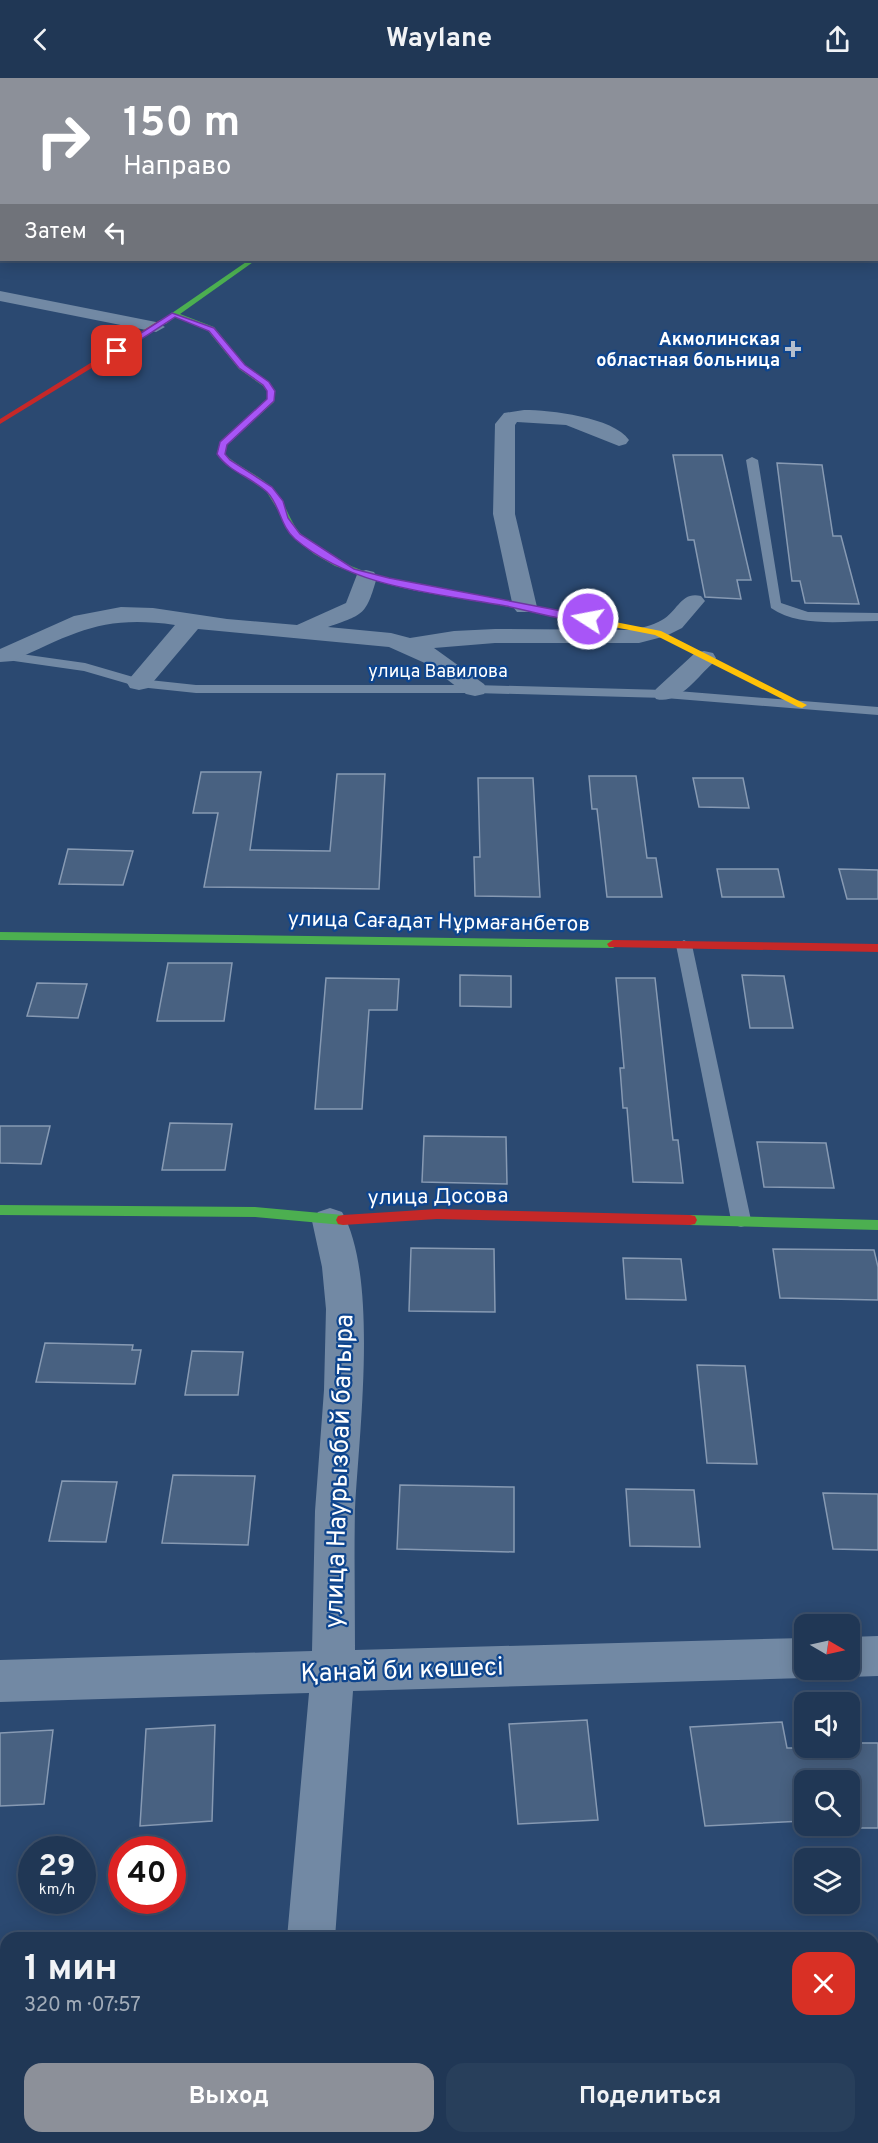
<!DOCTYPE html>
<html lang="ru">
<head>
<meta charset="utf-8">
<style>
	body { margin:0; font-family:Overpass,sans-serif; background:#283f5b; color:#f1f3f6; height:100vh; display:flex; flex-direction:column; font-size:22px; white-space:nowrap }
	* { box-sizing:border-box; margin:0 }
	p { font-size:20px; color:#a2acb9 }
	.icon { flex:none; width:33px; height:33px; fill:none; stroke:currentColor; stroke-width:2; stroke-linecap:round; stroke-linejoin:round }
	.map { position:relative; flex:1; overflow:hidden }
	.details { position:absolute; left:0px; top:1854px; width:879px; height:212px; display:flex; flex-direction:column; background:#203755; border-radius:18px 18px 0 0; box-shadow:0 3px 15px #0003,0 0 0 2px #3d516c }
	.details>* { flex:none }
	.hud { position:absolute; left:0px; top:0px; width:879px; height:183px; box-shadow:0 3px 15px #0003,0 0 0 2px #3d516c; background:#8c9099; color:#fff; overflow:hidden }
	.needle { width:39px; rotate:99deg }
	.tools { position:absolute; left:794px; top:1536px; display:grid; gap:12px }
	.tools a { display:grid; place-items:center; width:66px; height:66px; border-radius:12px; background:#203755; box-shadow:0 3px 15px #0003,0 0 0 2px #3d516c; font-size:30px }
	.speed { position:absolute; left:18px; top:1758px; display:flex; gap:12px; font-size:30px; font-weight:700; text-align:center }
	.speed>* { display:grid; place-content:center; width:78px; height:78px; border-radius:50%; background:#203755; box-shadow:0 3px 15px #0003,0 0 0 2px #3d516c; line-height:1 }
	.speed small { font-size:15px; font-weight:400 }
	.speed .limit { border:9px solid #d22; background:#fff; color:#111 }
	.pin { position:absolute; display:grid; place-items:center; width:51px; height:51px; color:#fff; margin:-26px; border-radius:12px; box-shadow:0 3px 9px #0006 }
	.me { position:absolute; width:66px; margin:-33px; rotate:281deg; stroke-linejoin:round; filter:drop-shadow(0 0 4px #0008) }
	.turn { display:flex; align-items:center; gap:21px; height:126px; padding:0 24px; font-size:27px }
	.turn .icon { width:78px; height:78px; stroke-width:2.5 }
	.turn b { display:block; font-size:42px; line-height:51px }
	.then { display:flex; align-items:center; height:57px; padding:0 24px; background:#0003; gap:12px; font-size:22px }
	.round { display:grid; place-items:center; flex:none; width:63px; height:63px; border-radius:18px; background:#283f5b }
	.summary { display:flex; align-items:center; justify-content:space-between; height:102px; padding:0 24px }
	h1 { font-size:36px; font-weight:700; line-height:45px }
	.button { display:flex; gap:12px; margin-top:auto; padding:12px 24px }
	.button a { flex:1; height:69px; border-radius:18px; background:#8c9099; color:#fff; font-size:24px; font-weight:700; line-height:69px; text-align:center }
	.button a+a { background:#283f5b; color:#f1f3f6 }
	header { display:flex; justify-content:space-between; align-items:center; height:78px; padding:0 24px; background:#203755; font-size:27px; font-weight:700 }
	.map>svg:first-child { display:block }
	.building { fill:#486181; stroke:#879ab3; stroke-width:1.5 }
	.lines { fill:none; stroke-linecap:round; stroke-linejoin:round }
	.lane { fill:#7289a4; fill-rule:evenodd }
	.street { fill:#7289a4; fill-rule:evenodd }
	.fast { fill:#4caf50; fill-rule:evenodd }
	.slow { fill:#ffc107; fill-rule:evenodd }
	.jam { fill:#c62828; fill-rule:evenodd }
	.route { fill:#a855f7; stroke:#6d37a1; stroke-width:1.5 }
	.poi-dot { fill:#b5bfcd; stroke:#0e458e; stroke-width:2 }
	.labels { text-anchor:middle; stroke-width:4.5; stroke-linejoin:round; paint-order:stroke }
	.far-poi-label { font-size:18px; font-weight:bold; fill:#fff; stroke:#0e458e; text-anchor:end }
	.far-street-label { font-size:18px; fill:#fff; stroke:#0e458e }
	.street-label { font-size:21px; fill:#fff; stroke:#0e458e }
	.near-street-label { font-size:26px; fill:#fff; stroke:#0e458e }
</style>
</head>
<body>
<header><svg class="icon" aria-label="back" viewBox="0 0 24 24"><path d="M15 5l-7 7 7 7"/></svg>Waylane<svg class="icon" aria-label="share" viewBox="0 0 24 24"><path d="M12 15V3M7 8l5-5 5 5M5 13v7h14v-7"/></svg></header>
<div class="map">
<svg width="878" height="2065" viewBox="0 0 878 2065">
	<rect width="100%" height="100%" fill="#2b4971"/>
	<g class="building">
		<path d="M673,377H722L751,502H737L741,521L705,519L694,462H688Z"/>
		<path d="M777,385L822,387L833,458H841L859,526L805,525L800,503H792Z"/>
		<path d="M201,694H261L250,772L330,773L337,696H385L379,811L204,809L218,735H193Z"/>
		<path d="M589,698H636L647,780H656L662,819H607L597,731H592Z"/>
		<path d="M478,700H533L540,819L475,818L474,779H480Z"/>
		<path d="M693,700H743L749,730L699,729Z"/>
		<path d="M68,771L133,773L123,807L59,806Z"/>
		<path d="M717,791H778L784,819H722Z"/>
		<path d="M839,791L878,792V821H847Z"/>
		<path d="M168,885H232L224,943H157Z"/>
		<path d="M460,897L511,898V929L460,928Z"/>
		<path d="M742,897L784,898L793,950H750Z"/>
		<path d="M326,900L399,901L397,932H369L362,1031H315Z"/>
		<path d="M616,900H655L673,1062H678L683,1105L633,1104L627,1030H623L620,990H624Z"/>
		<path d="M37,905L87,906L78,940L27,938Z"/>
		<path d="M170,1045L232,1046L225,1092H162Z"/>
		<path d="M0,1048H50L41,1086L0,1085Z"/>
		<path d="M424,1058L506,1059L507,1106L422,1104Z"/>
		<path d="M757,1064L826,1065L834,1110L764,1109Z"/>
		<path d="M411,1170L494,1171L495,1234L409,1233Z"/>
		<path d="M773,1171L874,1172L878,1189V1222L780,1220Z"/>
		<path d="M623,1180L681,1181L686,1222L626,1221Z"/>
		<path d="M45,1265L133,1267L132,1272H141L135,1306L36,1304Z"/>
		<path d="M192,1273L243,1274L238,1317H185Z"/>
		<path d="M697,1287L745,1288L757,1386L707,1385Z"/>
		<path d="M173,1397L255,1398L248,1467L162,1465Z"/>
		<path d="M62,1403L117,1404L106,1464L49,1463Z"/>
		<path d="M400,1407L514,1409V1474L397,1471Z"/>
		<path d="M626,1411L694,1412L700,1469L630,1468Z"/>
		<path d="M823,1415L878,1416V1472L833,1471Z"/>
		<path d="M587,1642L598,1742L518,1746L509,1646Z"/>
		<path d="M782,1644L787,1670H849V1665H878V1750H851L849,1702H804V1743L705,1748L690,1649Z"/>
		<path d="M215,1647L212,1743L140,1748L146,1651Z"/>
		<path d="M53,1652L44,1726L0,1728V1655Z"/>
	</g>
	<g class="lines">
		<g class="lane">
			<path d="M175,0H183V2H176Z"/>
			<path d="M752,379L758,382L781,525L808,534L878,535V543C844,543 800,550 771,530L746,382Z"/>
			<path d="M0,573L85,585L140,601L196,607H475L665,612L878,629V637L665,620L475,615H196L139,609L84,593L0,581Z"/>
			<path d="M684,862L692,867L751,1142L748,1147L741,1149L734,1147L731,1142L676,867Z"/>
		</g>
		<g class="street">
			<path d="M0,213L156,244L165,249L156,254L0,223Z"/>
			<path d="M524,332C550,332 613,339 629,362L626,366L619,368L566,347L517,344L515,347V436L537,529L533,534H517L513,529L493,436L495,346L504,335Z"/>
			<path d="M366,492L374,494L377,499C366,537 365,536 328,549L391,555L410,560L454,553L495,551L629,552C641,550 652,548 662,542C678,533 681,513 701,518L705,523L682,550L666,558L639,565H495L434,570L484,606L487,611L484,616L475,618L466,616L427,586L389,569L198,551L148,610L139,612L130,610L127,605L130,600L175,547C103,537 76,554 13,583L0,584V571L74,538L121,529L153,530L227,541L297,547L346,525L358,494Z"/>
			<path d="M704,573L713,575L716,580L713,585C697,599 679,627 656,621L653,616L656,611L695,575Z"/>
			<path d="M330,1130L342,1134C379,1199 359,1355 355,1431C354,1478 355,1525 355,1572L804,1560V1592H821L804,1600L353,1613L335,1860H287L309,1615L0,1624V1582L312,1573L315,1433L324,1312L326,1231L322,1189L312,1143L318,1134Z"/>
			<path d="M878,1558V1598L849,1599L834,1593L849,1592V1559Z"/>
			<rect x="268" y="2060" width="52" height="5"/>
		</g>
		<g class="fast">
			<path d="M249,182H256L180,236L214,249L245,287L269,304L275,313L274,324L227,367L225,376C239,390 259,396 273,411C286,424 289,444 302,457C351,502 420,507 482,518L487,521L485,523L385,505L335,488L314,476L295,460L266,413L229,388L218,378L220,364L267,321V313L263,308L239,291L208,253L175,239L166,246L159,244Z"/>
			<path d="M0,854L613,862L619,866L613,870L0,862Z"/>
			<path d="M0,1127L255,1129L343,1137L348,1138L350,1142L348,1146L343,1147L255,1139L0,1137Z"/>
			<path d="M690,1137L878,1142V1152L690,1147L685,1146L683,1142L685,1138Z"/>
		</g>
		<path class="slow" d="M482,518L661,553L807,627L802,630L798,629L655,557L479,523L477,521Z"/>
		<g class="jam">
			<path d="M505,0H511L504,2Z"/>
			<path d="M160,242L167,244L0,346V341Z"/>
			<path d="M613,862L878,866V874L609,869L607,866Z"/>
			<path d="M437,1131L690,1137L695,1138L697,1142L695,1146L690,1147L437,1141L343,1147L338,1146L336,1142L338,1138L343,1137Z"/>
		</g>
	</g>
	<path class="route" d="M172,235L214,250L245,287L269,304L275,313L274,323L227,367L225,376L230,382L272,409L283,423L288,440L300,456L354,491L389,500L588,538L593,541L592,543C573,546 527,532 506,528C434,515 353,510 295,461C280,448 280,427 267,414C251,399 229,394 217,376L220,364L267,321V313L263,307L239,290L209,253L175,239L120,275L113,273Z"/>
	<path class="poi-dot" d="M790 262h6v6h6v6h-6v6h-6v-6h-6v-6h6z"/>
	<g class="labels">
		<g class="far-poi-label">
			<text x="780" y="267">Акмолинская<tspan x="780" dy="21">областная больница</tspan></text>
		</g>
		<g class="far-street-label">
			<text x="438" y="599">улица Вавилова</text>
		</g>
		<g class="street-label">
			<text transform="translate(439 843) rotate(1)" y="7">улица Сағадат Нұрмағанбетов</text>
			<text transform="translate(438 1118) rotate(-1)" y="7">улица Досова</text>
		</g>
		<g class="near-street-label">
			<text transform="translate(338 1393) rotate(-88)" y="9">улица Наурызбай батыра</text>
			<text transform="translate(402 1591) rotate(-2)" y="9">Қанай би көшесі</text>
		</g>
	</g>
</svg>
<div class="tools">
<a><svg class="needle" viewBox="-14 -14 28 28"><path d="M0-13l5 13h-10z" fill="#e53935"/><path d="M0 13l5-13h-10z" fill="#a2acb9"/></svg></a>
<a><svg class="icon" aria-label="sound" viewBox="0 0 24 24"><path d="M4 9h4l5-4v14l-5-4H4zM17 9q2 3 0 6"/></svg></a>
<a><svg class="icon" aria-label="search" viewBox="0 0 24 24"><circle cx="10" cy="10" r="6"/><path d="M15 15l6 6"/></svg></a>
<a><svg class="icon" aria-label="layers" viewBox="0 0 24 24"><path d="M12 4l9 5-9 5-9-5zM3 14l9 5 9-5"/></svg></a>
</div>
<div class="speed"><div>29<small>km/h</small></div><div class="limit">40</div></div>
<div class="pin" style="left:117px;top:273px;background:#d93025"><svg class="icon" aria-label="arrive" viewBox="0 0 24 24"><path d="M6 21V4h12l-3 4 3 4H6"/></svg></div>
<svg class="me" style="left:588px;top:541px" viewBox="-20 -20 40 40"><circle r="17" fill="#a855f7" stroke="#fff" stroke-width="3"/><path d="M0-11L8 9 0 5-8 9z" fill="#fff"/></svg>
<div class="hud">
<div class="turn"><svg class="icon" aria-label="right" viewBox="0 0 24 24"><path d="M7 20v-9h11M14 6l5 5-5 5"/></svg><div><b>150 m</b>Направо</div></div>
<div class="then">Затем<svg class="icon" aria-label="left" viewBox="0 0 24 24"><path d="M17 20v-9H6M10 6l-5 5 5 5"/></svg></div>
</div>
<section class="details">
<div class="summary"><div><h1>1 мин</h1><p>320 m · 07:57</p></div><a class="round" style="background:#d93025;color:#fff"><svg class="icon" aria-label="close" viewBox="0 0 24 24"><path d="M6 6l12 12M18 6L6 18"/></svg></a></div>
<div class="button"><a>Выход</a><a>Поделиться</a></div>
</section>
</div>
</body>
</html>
